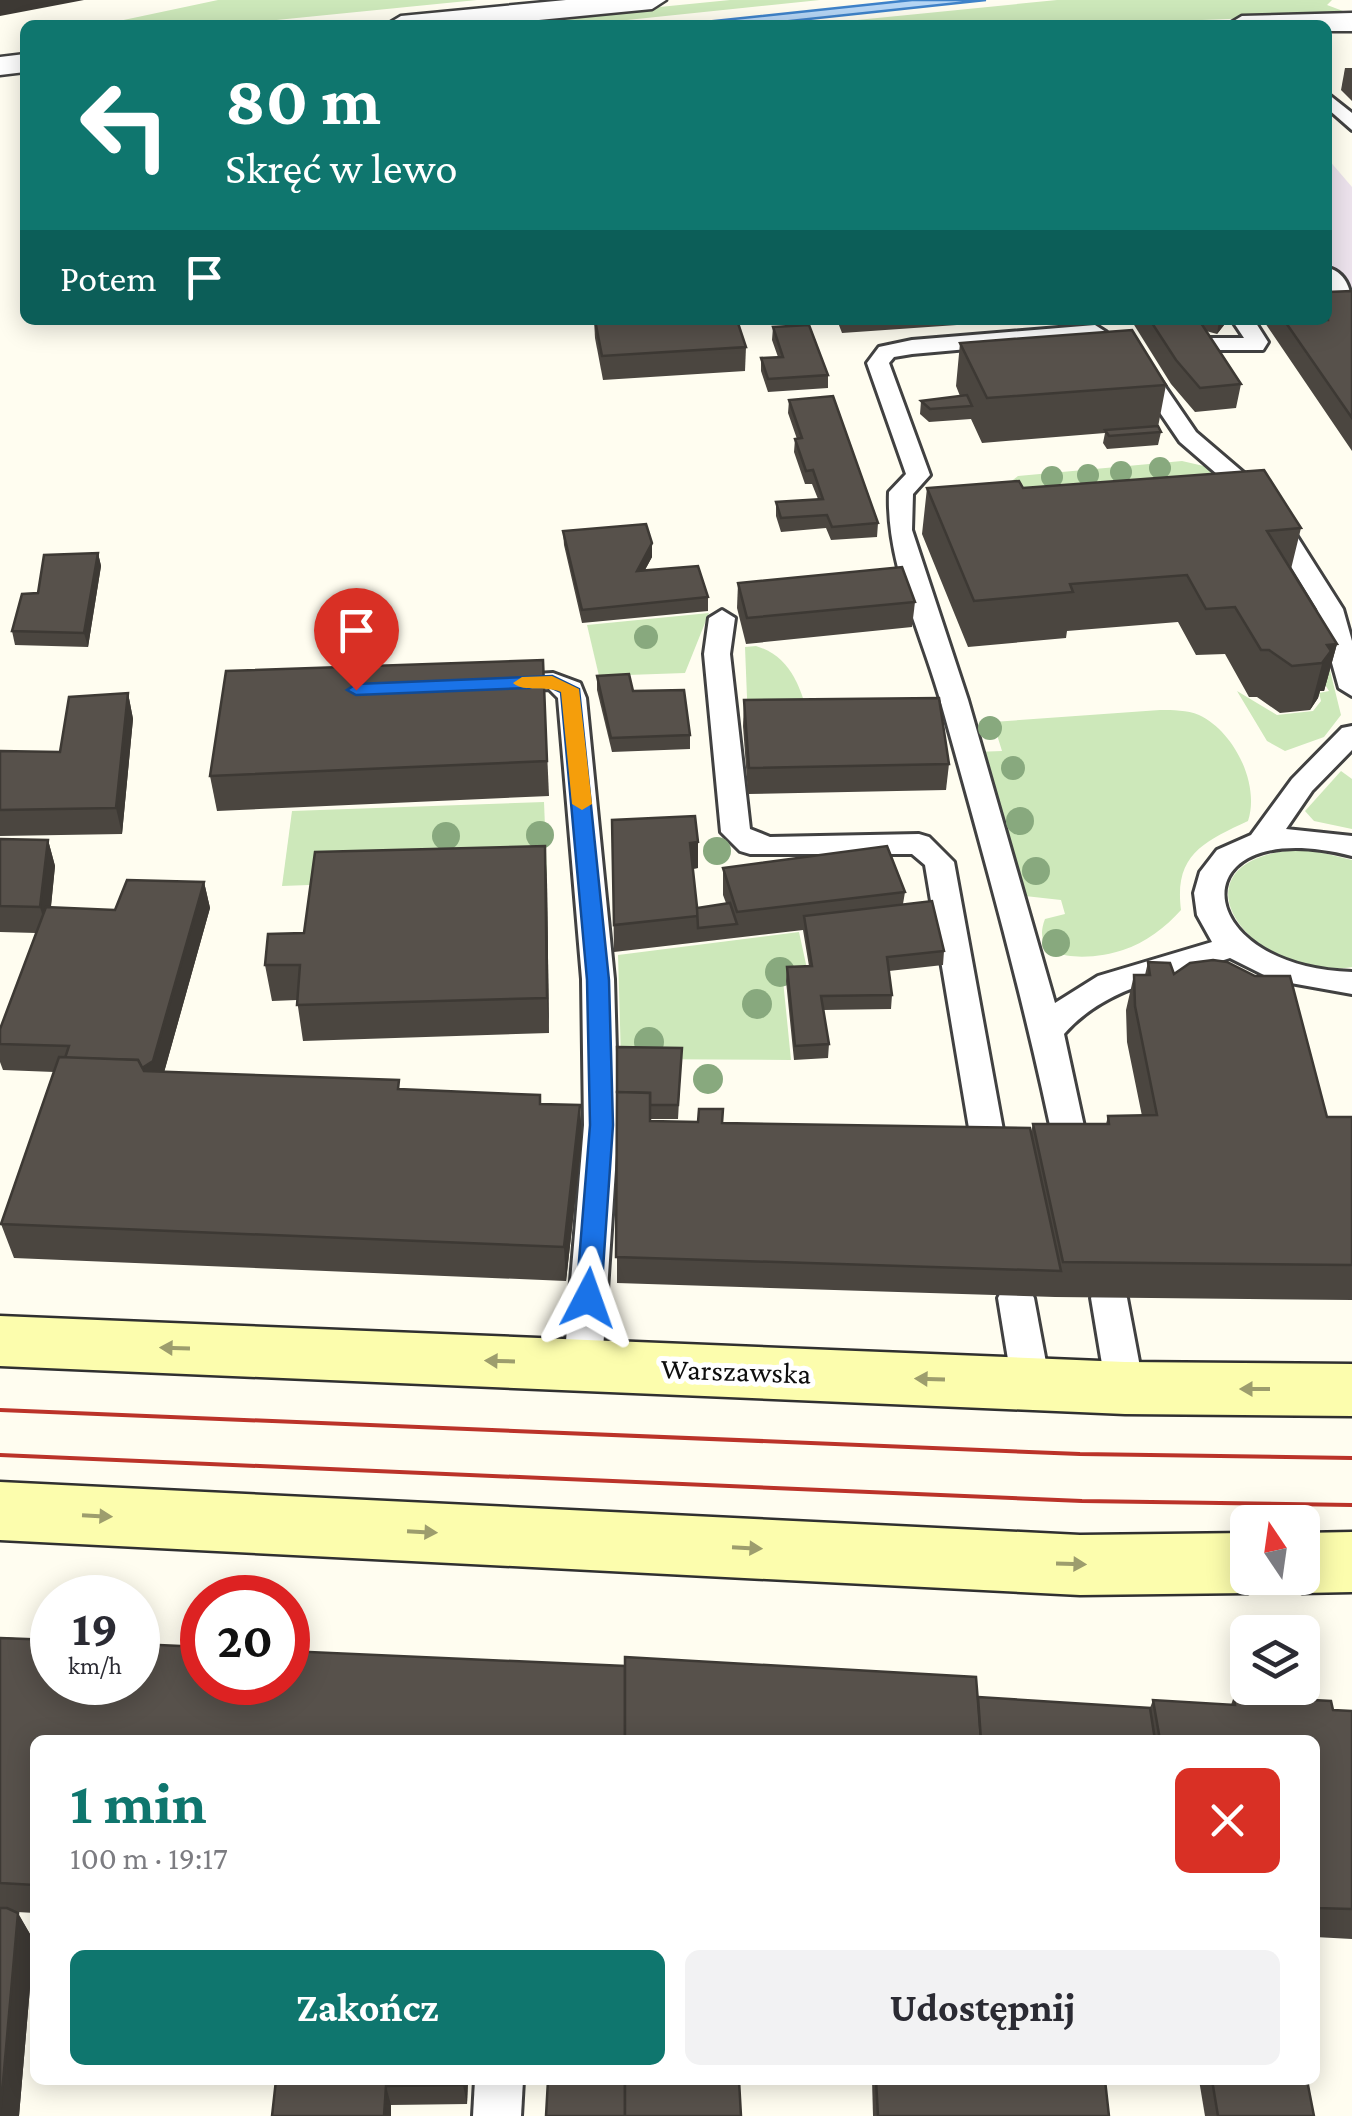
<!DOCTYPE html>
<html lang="pl">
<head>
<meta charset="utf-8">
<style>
	body { margin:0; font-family:"Crimson Pro",serif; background:#f2f2f3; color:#2b2b33; height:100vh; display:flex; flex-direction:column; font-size:38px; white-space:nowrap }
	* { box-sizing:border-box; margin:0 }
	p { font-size:32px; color:#7c7c81 }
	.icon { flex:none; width:55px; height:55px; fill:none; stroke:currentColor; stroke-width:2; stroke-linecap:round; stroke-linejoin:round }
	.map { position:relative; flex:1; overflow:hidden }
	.panel { position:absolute; left:30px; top:1735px; width:1290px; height:350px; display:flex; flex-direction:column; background:#fff; border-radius:15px; box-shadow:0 5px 25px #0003 }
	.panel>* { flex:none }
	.banner { position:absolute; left:20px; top:20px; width:1312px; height:305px; border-radius:15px; box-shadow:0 5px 25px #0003; background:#0f766e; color:#fff; overflow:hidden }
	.needle { width:65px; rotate:347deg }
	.tools { position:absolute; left:1230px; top:1505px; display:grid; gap:20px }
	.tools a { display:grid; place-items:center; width:90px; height:90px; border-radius:15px; background:#fff; box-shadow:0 5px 25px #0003; font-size:50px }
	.speed { position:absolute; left:30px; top:1575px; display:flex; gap:20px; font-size:50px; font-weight:700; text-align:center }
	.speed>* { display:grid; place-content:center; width:130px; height:130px; border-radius:50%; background:#fff; box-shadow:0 5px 25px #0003; line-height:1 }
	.speed small { font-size:25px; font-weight:400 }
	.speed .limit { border:15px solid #d22; background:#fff; color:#111 }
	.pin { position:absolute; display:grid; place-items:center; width:85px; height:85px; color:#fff; margin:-102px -42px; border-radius:50% 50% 50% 0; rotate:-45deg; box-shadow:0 0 10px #0007 }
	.pin .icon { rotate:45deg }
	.me { position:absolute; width:110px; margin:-55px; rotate:4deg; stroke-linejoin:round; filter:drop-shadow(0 0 8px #0008) }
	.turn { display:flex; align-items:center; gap:35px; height:210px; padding:0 40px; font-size:45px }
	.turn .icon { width:130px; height:130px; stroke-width:2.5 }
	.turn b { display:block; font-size:70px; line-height:85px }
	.then { display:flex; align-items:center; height:95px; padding:0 40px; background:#0003; gap:20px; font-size:38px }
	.round { display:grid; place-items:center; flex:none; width:105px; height:105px; border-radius:15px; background:#f2f2f3 }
	.headline { display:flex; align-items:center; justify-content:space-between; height:170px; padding:0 40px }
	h1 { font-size:60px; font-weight:700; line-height:75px; color:#0f766e }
	.button { display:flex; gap:20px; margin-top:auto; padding:20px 40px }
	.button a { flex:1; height:115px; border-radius:15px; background:#0f766e; color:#fff; font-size:40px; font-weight:700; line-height:115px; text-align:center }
	.button a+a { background:#f2f2f3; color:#2b2b33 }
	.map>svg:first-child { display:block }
	.industrial { fill:#ede3ed }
	.green { fill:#cde8ba }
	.water { fill:#b6d6f5; stroke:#3f83ca; stroke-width:2.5 }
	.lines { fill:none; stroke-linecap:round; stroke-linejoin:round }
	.lane-casing { stroke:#414141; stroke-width:6 }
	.street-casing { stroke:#414141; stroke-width:5 }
	.secondary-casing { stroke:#303030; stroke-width:5 }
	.lane { fill:#fff; fill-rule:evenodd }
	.street { fill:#fff; fill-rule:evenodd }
	.secondary { fill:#fcfdad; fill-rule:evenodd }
	.tram { stroke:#bb3329; stroke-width:4 }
	.tree { fill:#88a97e }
	.wall { fill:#4b4640 }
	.shaded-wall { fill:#3d3934 }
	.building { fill:#57514b; stroke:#3d3934; stroke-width:2.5 }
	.oneway { fill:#9d9d6d }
	.route { fill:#1a73e8; stroke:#114b97; stroke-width:2.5 }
	.slow { fill:#f59e0b }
	.labels { text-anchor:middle; stroke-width:10; stroke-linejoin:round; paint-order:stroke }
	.street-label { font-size:30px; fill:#0e0e0e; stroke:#fff }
</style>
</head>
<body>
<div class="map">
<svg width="1352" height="2116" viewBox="0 0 1352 2116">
	<rect width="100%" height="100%" fill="#fffdf0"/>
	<path class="industrial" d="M1328,159L1352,187V310L1328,312Z"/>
	<g class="green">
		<path d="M218,0H477L227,25H100Z"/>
		<path d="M730,0H820L579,25H477Z"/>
		<path d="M1057,0H1332L1327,5L1351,14L1075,25H807Z"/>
		<path d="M1182,461L1208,467L1225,478L1027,524L1004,487L1018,476Z"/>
		<path d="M709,613L685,673L599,676L587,625Z"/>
		<path d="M1323,642L1341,715L1324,737L1285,751L1267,741L1237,691L1277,715L1313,711L1321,701L1319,693L1329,691L1300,645Z"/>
		<path d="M756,646C792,657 801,689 810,722L748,723L745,647Z"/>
		<path d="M1160,710C1173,710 1187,710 1199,715C1235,732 1260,785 1248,821C1203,842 1174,855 1181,910C1166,927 1145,943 1123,950C1095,960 1027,965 1045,919L1065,914L1061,900L1016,895L975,752L1002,751L993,722Z"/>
		<path d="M1341,771L1352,779V829L1314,821L1305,811Z"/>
		<path d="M544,802L547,876L282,886L292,811Z"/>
		<path d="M1307,849L1352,860V967C1249,984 1157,855 1307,849Z"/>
		<path d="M799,932L809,978L783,980L791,1060L621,1059L618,955Z"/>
	</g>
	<path class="water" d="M912,0H986L752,25H676Z"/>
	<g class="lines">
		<g class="lane-casing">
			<g id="lane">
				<path d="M1328,94L1352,113V130L1328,109Z"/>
				<path d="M1328,268C1348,273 1352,294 1352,311C1333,306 1327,285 1328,268Z"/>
				<path d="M1232,320H1254L1268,342L1263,350H1198L1195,345L1206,338H1244Z"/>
				<path d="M1095,325L1106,332L1103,337L912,354L894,357L889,363L930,475L913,494L912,530L968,700L1055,1003L1098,976L1212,942L1197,915L1194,893L1200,872L1217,850L1251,835L1292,779L1342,728L1352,726V750L1312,791L1286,829L1352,836V856C1179,812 1185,966 1352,972V994L1274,980L1230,958C1170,979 1108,984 1064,1034L1091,1159L1086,1168L1074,1172L1062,1168L1057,1159C1026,1006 984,856 942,706C923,636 886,565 889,492L906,474L867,363L879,347L912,340Z"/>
				<path d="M1138,357L1146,359L1196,432L1272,497L1343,609L1352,641V696L1339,688L1317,609L1254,506L1180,442L1127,364Z"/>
				<path d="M722,610L735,618L730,654L750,829L770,837L919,834L929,837L954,862L1007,1152L1002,1161L990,1165L978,1161L973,1152L925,865L912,854H750L740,851L721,832L704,654L709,618Z"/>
				<path d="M553,673L580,683L586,698L614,979L618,1125L602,1365L596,1376L583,1380L570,1376L564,1365L584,1125L582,979L558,698L549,689L499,692L486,684L499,676Z"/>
				<path d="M1016,1284L1029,1288L1034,1298L1050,1384L1044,1395L1031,1399L1018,1395L1012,1384L998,1298L1003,1288Z"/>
				<path d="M1109,1284L1122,1288L1127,1298L1144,1388L1138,1399L1125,1403L1112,1399L1106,1388L1091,1298L1096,1288Z"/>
				<path d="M475,2080H523L521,2116H473Z"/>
			</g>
		</g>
		<g class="street-casing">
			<g id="street">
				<path d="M566,0H666L652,9L488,25H386L401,16Z"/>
				<path d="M1352,13V31H1328V25H1227L1242,16Z"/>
				<path d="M25,54V72L0,75V57Z"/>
			</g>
		</g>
		<g class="secondary-casing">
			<g id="secondary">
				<path d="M0,1316L1125,1362L1352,1364V1416L1125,1414L0,1366Z"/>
				<path d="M0,1482L1080,1535L1248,1533V1578H1302V1533L1352,1532V1592L1302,1593L1278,1584L1275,1578L1272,1584L1248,1593L1080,1595L0,1540Z"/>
			</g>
		</g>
		<use href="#lane" class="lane"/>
		<use href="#street" class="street"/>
		<use href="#secondary" class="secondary"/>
		<g class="tram">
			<path d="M0,1410L1080,1454L1352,1458"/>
			<path d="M0,1455L1082,1501L1352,1505"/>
		</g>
	</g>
	<g class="tree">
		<circle cx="1160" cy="468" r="11"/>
		<circle cx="1121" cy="472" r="11"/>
		<circle cx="1088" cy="475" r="11"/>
		<circle cx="1052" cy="477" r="11"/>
		<circle cx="646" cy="637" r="12"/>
		<circle cx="990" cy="728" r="12"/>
		<circle cx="1013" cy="768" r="12"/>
		<circle cx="1020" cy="821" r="14"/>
		<circle cx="540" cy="835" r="14"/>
		<circle cx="446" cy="836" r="14"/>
		<circle cx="717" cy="851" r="14"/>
		<circle cx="1036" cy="871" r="14"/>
		<circle cx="1056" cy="943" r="14"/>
		<circle cx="780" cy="972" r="15"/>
		<circle cx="757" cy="1004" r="15"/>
		<circle cx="649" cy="1042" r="15"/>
		<circle cx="708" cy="1079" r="15"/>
	</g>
	<g class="wall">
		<path d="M1345,68H1352V101L1341,90Z"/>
		<path d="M1352,291V451L1263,320H1328Z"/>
		<path d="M594,320H737L746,347L745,371L603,380L595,338Z"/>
		<path d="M837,320H1028L842,333Z"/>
		<path d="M1131,320H1228L1217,334L1206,331L1241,384L1236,408L1195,412L1171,384Z"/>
		<path d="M773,327L828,375V388L768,392L761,371V358L778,357L772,340Z"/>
		<path d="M960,343L1166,385L1158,427L1161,432L1158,445L1107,449L1103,443L1105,433L982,443L971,419L929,422L920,414L921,401L960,396L956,386Z"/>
		<path d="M789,400L878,523L877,537L831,540L826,528L781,532L776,516V502L818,499L812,484H805L794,452L795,439H797L788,413Z"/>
		<path d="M927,488H1023L1301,528L1291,569L1337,644L1324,691H1320L1318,698L1310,710L1280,713L1257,697H1249L1225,654L1196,655L1178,622L1067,631L1066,638L968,647L922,534Z"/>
		<path d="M563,531L652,543V557L645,570L708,597V611L582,623L564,545Z"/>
		<path d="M98,553L101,566L88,647L15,645L12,631L38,593Z"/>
		<path d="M738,583L915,602L912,627L746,644L737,608Z"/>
		<path d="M543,660L549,796L217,811L210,776Z"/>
		<path d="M597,676L633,691L690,735V749L612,752L597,690Z"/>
		<path d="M128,693L133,719L122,834L0,836V751L60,752Z"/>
		<path d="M744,700L949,764L946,790L748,794L743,726Z"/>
		<path d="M612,820L698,842V868L693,869L697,908L726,903L723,895V868L905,892L903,904L944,951L943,965L889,971L892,995L891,1009L823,1010L829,1044L828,1058L794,1060L786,981L787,967L809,966L803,930L614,952Z"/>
		<path d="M0,839L48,840L55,866L51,907L115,910L204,882L210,908L164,1072L400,1089L541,1104L580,1105L582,1140L566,1281L14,1258L1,1224L54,1072L3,1070L0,1062V1029L36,933L0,932Z"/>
		<path d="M547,881L549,1033L303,1041L297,1000L272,1001L265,965L304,933Z"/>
		<path d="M1148,962L1174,974L1327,1117H1352V1300L1055,1297L617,1283V1047L682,1048L678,1119H650V1121L1031,1132L1033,1124H1106L1108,1116H1142L1127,1042L1126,1010L1134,975H1145Z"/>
		<path d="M0,1637L1150,1708L1153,1700L1231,1705L1234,1696L1333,1710L1352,1711V1939L1315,1937V1740H35V1913L17,1912L34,1941L19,2116H0Z"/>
		<path d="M276,2080H468L467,2104L391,2105Z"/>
		<path d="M872,2080H1105L1109,2116H873Z"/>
		<path d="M1199,2080H1307L1314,2116H1205Z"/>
	</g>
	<g class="shaded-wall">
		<path d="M0,0H84L0,16Z"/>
		<path d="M1221,320H1228L1217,334L1219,321Z"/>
		<path d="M652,543V557L637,584V571Z"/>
		<path d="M98,553L101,566L88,647L84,633Z"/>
		<path d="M1337,644L1324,691H1320L1318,698L1310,710L1327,645Z"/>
		<path d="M128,693L133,719L122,834L116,808Z"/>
		<path d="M48,840L55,866L48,934L40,907Z"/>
		<path d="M698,842V868L689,869L690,843Z"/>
		<path d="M545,846L547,881L549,1033L547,998Z"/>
		<path d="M204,882L210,908L160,1087L140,1069Z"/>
		<path d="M580,1105L582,1140L566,1281L564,1247Z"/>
		<path d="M18,1913L34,1941L19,2116H0Z"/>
		<path d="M463,2080H468L467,2104L463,2085Z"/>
		<path d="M386,2086L391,2105V2116H384Z"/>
	</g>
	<g class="building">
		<path d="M1352,291V418L1284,320H1328V292Z"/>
		<path d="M595,320H737L746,347L602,356Z"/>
		<path d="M1150,320H1199L1241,384L1200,388L1176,360Z"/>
		<path d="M809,325L828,375L768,379L761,358L783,357L773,327Z"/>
		<path d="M1132,330L1166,385L987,398L960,343Z"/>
		<path d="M967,395L972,406L930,409L921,401Z"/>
		<path d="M833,396L878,523L832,527L827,515L781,518L776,502L823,499L813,470L806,471L795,439L802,438L789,400Z"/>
		<path d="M1158,426L1161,432L1109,436L1105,430Z"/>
		<path d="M1264,470L1301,528L1267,531L1337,644L1327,645L1331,651L1322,663L1292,666L1269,650H1261L1235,607L1206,609L1187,575L1070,584L1073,592L974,601L927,488L1019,481L1023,488Z"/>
		<path d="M646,524L652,543L637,571L698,566L708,597L582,610L563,531Z"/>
		<path d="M98,553L84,633L12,631L22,594L38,593L44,555Z"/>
		<path d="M902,567L915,602L747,618L738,583Z"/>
		<path d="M543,660L547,761L210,776L226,671Z"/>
		<path d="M629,674L633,691L684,690L690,735L611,738L597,676Z"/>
		<path d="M128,693L116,808L0,810V751L60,752L69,697Z"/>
		<path d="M939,698L949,764L749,768L744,700Z"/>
		<path d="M695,816L698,842L690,843L698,916L614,925L612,820Z"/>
		<path d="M0,839L48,840L40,907L0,906Z"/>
		<path d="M545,846L547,998L297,1005L300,965H265L268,934L304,933L315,852Z"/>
		<path d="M887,846L905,892L737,912L723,868Z"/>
		<path d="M127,880L204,882L153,1061L142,1068L138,1060L65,1058L69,1046L0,1044V1029L46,907L115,910Z"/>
		<path d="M932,901L944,951L887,957L892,995L821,996L829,1044L795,1046L787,967L812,966L804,916Z"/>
		<path d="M730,903L737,924L698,928L697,908Z"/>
		<path d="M1213,960L1227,962L1255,976H1290L1327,1117H1352V1265L1063,1262L1033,1124H1109L1108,1116L1157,1115L1135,1006L1134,975H1150L1148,962L1170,963L1174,974L1190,963Z"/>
		<path d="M617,1047L682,1048L678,1105H650V1093L617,1092Z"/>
		<path d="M59,1057L138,1060L144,1071L399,1080L398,1089L540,1095V1104L580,1105L564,1247L1,1224Z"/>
		<path d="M617,1092L650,1093V1121L698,1122L699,1109H723L722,1123L1030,1128L1061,1271L616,1257Z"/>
		<path d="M0,1638L52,1640V1682H138V1644L202,1647V1682H288V1651L625,1666V1740H35V1885L0,1883Z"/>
		<path d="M625,1657L976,1677L981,1740H625Z"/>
		<path d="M1234,1696L1331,1701L1333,1710L1352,1711V1909L1315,1908V1740H1160L1153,1700L1235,1705Z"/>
		<path d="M978,1697L1150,1708L1155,1740H981Z"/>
		<path d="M0,1908H7L18,1913L0,2116Z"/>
		<path d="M276,2080H463V2085L386,2086L384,2116H272Z"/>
		<path d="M548,2080H625V2116H546Z"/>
		<path d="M625,2080H739L741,2116H625Z"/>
		<path d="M876,2080H1105L1109,2116H878Z"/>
		<path d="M1212,2080H1307L1314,2116H1218Z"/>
	</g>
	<defs><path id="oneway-solid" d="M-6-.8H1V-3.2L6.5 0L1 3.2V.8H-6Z" transform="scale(2.5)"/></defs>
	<g class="oneway">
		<use href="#oneway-solid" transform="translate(175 1348) rotate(-178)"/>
		<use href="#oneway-solid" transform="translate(500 1361) rotate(-178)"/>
		<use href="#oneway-solid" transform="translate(930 1379) rotate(-178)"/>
		<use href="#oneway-solid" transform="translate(1255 1389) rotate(-180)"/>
		<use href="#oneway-solid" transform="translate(97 1516) rotate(3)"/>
		<use href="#oneway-solid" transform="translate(422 1532) rotate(3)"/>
		<use href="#oneway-solid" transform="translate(747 1548) rotate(3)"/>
		<use href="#oneway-solid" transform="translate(1071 1564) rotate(2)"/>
	</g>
	<path class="route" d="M552,676L579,689L609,980L613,1125L601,1298L588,1308L576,1298L590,1125L587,980L561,692L550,687L356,695L347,690L356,684Z"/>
	<path class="slow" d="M552,676L579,689L592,804L582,810L572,804L561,692C545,685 525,693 513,683L522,677Z"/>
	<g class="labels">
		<g class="street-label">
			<text transform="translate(736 1371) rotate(2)" y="10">Warszawska</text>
		</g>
	</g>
</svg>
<div class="tools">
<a><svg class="needle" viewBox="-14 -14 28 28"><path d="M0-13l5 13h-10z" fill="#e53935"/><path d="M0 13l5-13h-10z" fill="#7c7c81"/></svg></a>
<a><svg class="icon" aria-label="layers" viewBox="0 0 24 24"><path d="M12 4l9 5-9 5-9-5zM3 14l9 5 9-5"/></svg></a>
</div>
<div class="speed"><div>19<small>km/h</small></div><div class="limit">20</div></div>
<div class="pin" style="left:356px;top:690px;background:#d93025"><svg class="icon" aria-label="arrive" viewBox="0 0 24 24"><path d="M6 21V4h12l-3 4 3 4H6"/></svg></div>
<svg class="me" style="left:588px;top:1298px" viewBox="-20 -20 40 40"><path d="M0-17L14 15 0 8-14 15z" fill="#1a73e8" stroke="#fff" stroke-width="4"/></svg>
<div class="banner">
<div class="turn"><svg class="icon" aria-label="left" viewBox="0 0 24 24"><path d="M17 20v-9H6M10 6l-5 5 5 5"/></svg><div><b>80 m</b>Skręć w lewo</div></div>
<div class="then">Potem<svg class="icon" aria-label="arrive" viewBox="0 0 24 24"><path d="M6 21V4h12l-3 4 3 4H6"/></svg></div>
</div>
<section class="panel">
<div class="headline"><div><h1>1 min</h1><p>100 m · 19:17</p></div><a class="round" style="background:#d93025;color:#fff"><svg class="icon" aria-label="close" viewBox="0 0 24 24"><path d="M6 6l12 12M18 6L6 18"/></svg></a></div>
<div class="button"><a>Zakończ</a><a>Udostępnij</a></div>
</section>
</div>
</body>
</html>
